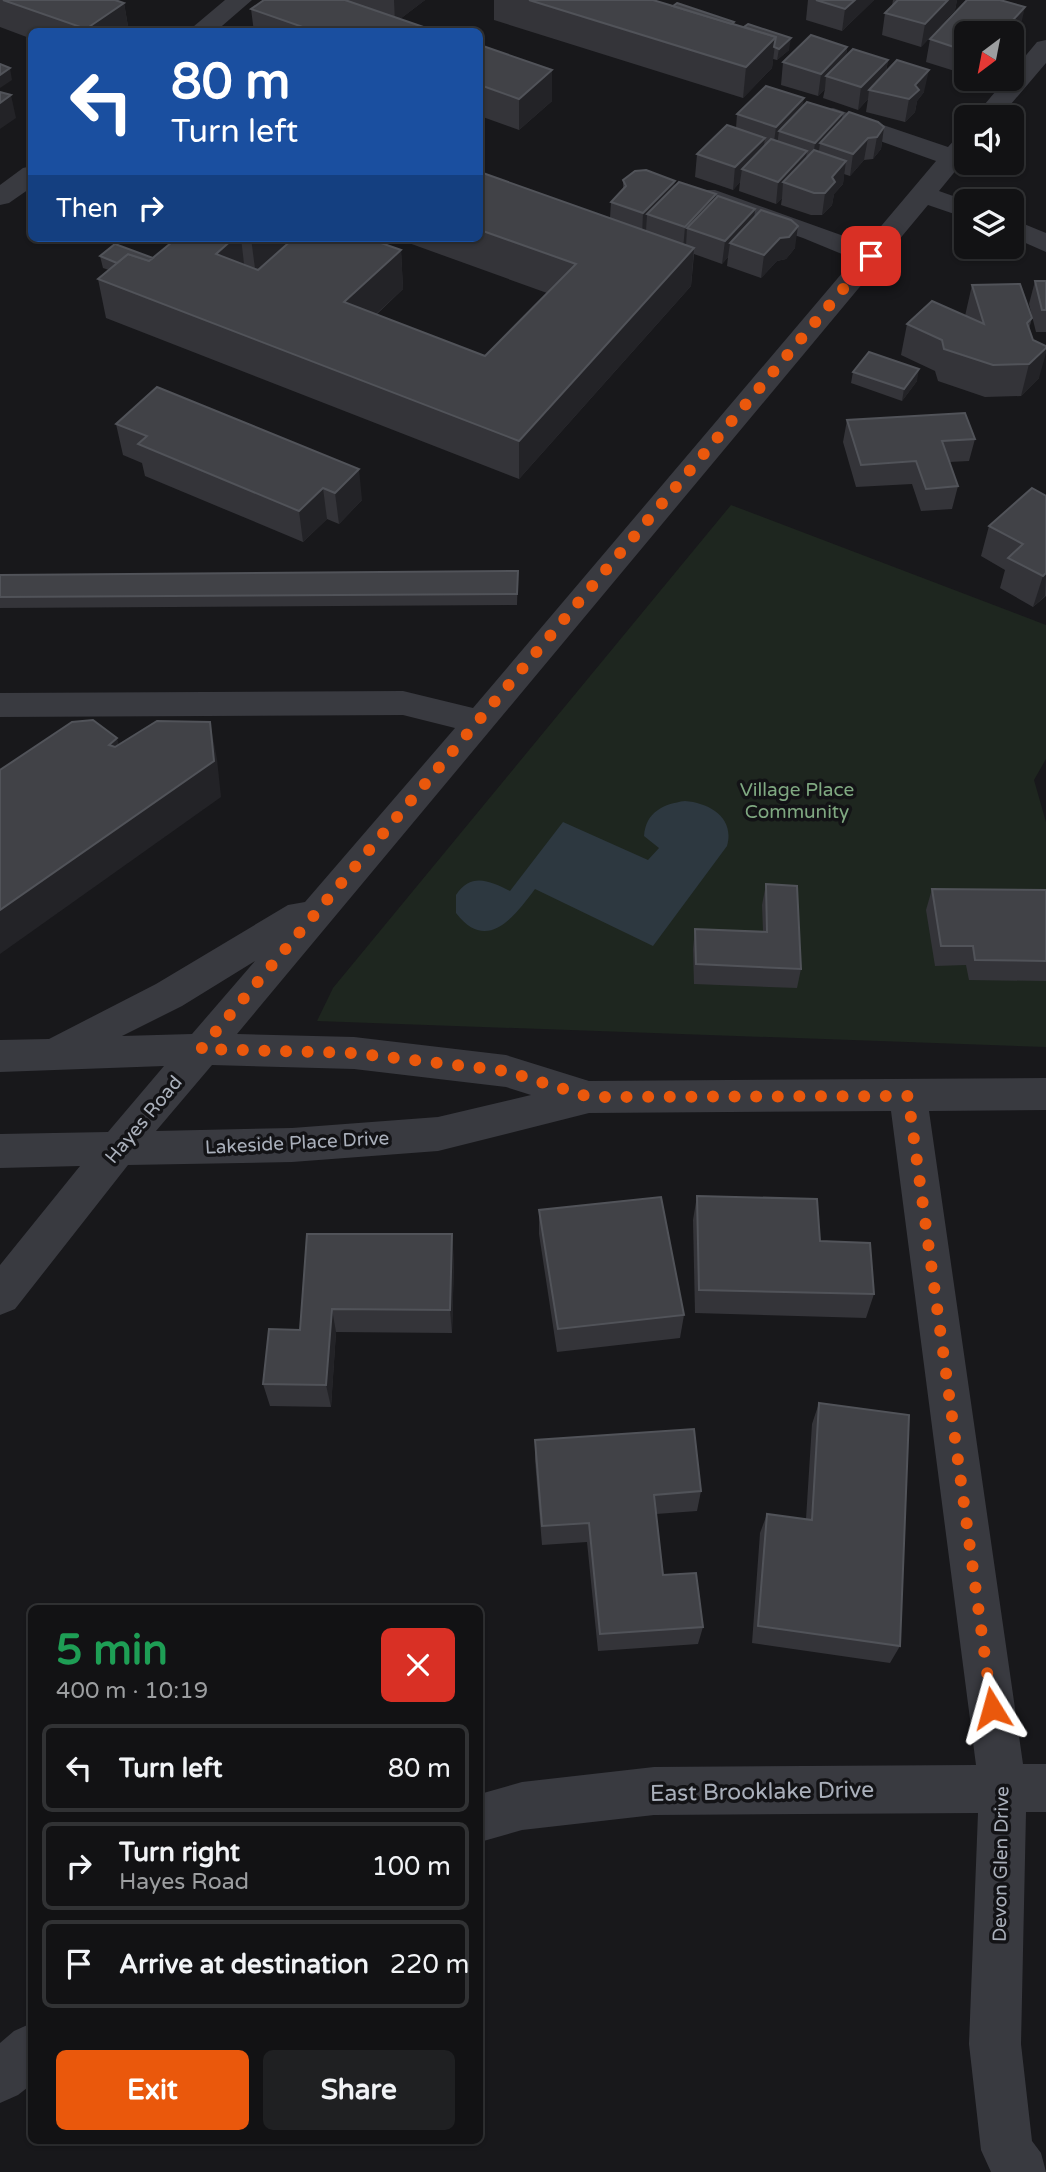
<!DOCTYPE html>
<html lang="en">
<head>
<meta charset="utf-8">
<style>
	body { margin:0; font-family:"Varela Round",sans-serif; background:#1f2022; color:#f1f3f6; height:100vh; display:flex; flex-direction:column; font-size:26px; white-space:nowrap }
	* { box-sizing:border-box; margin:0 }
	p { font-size:23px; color:#9c9ea0 }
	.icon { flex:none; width:38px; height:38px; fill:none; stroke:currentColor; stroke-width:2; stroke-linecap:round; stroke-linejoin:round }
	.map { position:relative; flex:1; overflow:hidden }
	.drawer { position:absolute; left:28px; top:1605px; width:455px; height:539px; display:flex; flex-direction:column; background:#121214; border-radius:10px; box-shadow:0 2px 5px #0004,0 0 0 2px #313234 }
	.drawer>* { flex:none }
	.banner { position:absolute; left:28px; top:28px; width:455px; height:214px; border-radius:10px; box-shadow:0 2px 5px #0004,0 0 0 2px #313234; background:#1a4fa0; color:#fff; overflow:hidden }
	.needle { width:46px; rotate:212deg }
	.fabs { position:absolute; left:954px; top:21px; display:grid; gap:14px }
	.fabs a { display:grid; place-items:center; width:70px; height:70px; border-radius:10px; background:#121214; box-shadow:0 2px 5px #0004,0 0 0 2px #313234; font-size:35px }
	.pin { position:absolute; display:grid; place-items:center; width:60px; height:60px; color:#fff; margin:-30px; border-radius:14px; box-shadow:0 4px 10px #0006 }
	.me { position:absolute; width:77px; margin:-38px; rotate:352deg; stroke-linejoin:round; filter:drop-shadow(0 0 5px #0008) }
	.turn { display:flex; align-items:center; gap:24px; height:147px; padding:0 28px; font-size:32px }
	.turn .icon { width:91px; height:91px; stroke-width:2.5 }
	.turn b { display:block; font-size:49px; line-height:60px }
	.then { display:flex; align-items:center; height:66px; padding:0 28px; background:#0003; gap:14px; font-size:26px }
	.round { display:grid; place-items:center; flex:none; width:74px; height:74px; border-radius:10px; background:#1f2022 }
	.overview { display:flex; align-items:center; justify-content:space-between; height:119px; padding:0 28px }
	h1 { font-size:42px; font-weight:700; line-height:52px; color:#1e9e55 }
	.action { display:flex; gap:14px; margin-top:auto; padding:14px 28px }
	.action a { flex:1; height:80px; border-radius:10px; background:#ea580c; color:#fff; font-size:28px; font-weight:700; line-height:80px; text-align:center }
	.action a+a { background:#1f2022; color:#f1f3f6 }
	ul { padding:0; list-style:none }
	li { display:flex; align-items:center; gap:21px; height:88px; margin:0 14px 10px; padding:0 14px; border:4px solid #313234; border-radius:10px }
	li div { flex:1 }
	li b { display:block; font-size:26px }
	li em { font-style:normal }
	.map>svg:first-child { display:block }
	.green { fill:#1e261f }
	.water { fill:#2d3840 }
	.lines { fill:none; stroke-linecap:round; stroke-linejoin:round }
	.minor { fill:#393a40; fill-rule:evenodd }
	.wall { fill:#343439 }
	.shaded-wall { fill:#232327 }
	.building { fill:#414247; stroke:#515359; stroke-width:2 }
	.route { stroke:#ea580c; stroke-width:12; stroke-dasharray:0 21.6 }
	.labels { text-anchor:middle; stroke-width:7; stroke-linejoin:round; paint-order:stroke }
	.park-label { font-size:19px; fill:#7fa881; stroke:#131316 }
	.street-label { font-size:19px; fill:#aab0bb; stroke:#131316 }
	.near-street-label { font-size:23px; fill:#aab0bb; stroke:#131316 }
</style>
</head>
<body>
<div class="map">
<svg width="1046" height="2172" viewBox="0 0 1046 2172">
	<rect width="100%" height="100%" fill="#18181b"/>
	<path class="green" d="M731,505L1046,625V759L1034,780L1046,822V1047L317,1021L333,988Z"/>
	<path class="water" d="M685,801C710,803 735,818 727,846L653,946L535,889C516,914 488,955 456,913V895C471,872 490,881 510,891L563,822L648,860L659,848L644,836C646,812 663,804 685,801Z"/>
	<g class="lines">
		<g class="minor">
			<path d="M225,0H252L215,32H187Z"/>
			<path d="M1046,40V63L1000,117H974L1006,79H1012V72L1037,42Z"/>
			<path d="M833,108L948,147L957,137L966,134V158L939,191L967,201L966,218L928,205L237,1034L354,1037L506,1055L589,1081L1046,1078V1110L929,1111L1023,1764H1046V1812H1026L1021,2044L1032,2141L1041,2153L1046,2172H991L981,2150L969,2044L978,1813L654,1815L522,1830L480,1842V1794L522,1782L654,1767L976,1765L891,1111L589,1113L438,1151L292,1162L128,1165L15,1309L0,1315V1265L80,1166L0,1168V1134L108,1132L164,1066L0,1072V1040L49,1039L156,984L288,905L305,902L455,728L403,715L0,717V693L403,691L473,708L854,259L803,238L697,202L693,196L697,190H715L866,244L936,161L824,121L820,116L824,111ZM255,961L192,1034L122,1036L182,1006ZM212,1065L354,1069L506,1087L531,1095L438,1117L292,1128L156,1131Z"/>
			<path d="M32,166V187L9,203L0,205V185L23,168Z"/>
			<path d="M1012,219L1046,233V252L1012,237Z"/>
			<path d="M32,2023V2084L18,2095L0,2103V2043L14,2031Z"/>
		</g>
	</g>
	<g class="wall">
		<path d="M0,0H115L124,3L129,32H32V39L0,27Z"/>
		<path d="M264,0H425L400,19L438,32H254L251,9Z"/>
		<path d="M494,0H653L734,22V24L789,50L777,60L773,59L772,68L743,98L494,20Z"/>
		<path d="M808,0H874L842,31L806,20Z"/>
		<path d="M893,0H957L955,10L921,47L882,35L885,13L892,6Z"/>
		<path d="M967,0L1020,29L1012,33H966L958,72L926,62L930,39Z"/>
		<path d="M480,45L552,101L519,130L480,116Z"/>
		<path d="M847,47L846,56L888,60L886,72L924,92L917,101L915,112L905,122L866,112L868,99L858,110L823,98L825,89L818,96L781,85L783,62Z"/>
		<path d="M803,106L841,120L884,127L881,149L873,159L864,160L850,176L844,174L843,184L834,194L832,205L822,215H811L781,205L782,198L776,204L739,191L740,182L733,190L695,177L697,154L736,128L737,114Z"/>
		<path d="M480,172L610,218L611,202L623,189V180L675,186L716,199L755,209L754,217L795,248L786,259L777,261L761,278L727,266L728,257L722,264L694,254L691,286L519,479L106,318L98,279L109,270L103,268L100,256L153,258L177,238H367L401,250L403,289L376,315L485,356L547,293L395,238H480Z"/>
		<path d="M1035,281H1046V332H1036L1029,304Z"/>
		<path d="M972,285L1032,318L1029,329L1039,378L1021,396L985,397L938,381L935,371L901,355L907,324L965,316Z"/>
		<path d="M853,372L917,381L902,401L851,383Z"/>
		<path d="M157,387L362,500L339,524L327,519L303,542L145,476L142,463L123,455L116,424Z"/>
		<path d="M847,420L975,439L969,461L949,462L958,486L952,509L921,511L912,484L856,487L843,442Z"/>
		<path d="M1046,496V596L1033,607L1000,588L1005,570L981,556L989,526Z"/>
		<path d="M518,571L517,605L0,608V575Z"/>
		<path d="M766,884L801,969L797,988L694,984L693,949L695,929L763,931L762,905Z"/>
		<path d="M932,889L1046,890V981L969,980L966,965L935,966L926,910Z"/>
		<path d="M697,1196L820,1241L874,1294L866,1318L695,1313L693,1220Z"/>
		<path d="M539,1210L684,1315L680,1338L557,1352L539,1234Z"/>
		<path d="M307,1234L454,1259L452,1333L336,1332L331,1407L270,1406L263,1384L300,1330Z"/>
		<path d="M819,1403L900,1646L890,1663L752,1643L760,1533L767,1514L806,1519L812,1424Z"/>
		<path d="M535,1440L701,1491L697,1511L656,1514L663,1575L703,1627L698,1644L598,1651L587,1542L542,1545L535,1460Z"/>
	</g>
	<g class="shaded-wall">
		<path d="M394,0H425L395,23Z"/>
		<path d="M855,0H874L842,31L845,9Z"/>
		<path d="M948,0H957L955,10L921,47L925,24Z"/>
		<path d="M124,3L129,32H87L86,29Z"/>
		<path d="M1025,7L1020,29L1012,39V33H1001Z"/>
		<path d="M776,37L772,68L743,98L746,67Z"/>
		<path d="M791,38L789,50L777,60L779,49Z"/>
		<path d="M966,46V64L958,72L963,50Z"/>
		<path d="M847,47L844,69L826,76L825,89L818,96L821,74Z"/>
		<path d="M888,60L884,82L869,90L868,99L858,110L861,87Z"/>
		<path d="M10,68L12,80L0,88V75Z"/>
		<path d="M552,70V101L519,130V99Z"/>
		<path d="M929,70L924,92L917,101L915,112L905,122L909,99L915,85Z"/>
		<path d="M11,95L16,118L0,129V103Z"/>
		<path d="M804,98L801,120L779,131L777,145L773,149L776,127Z"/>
		<path d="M843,113L839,136L820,143L818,158L812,165L815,143Z"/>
		<path d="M884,127L881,149L873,159L877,137Z"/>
		<path d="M765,138L762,160L742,169L740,182L733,190L735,167Z"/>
		<path d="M868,138L864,160L850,176L853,154Z"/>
		<path d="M807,151L804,173L783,182L782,198L776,204L778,182Z"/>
		<path d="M846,161L843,184L834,194L832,205L822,215L825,193L832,177Z"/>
		<path d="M675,181L673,203L647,214L646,231L642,236L643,213Z"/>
		<path d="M716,194L714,217L687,228L686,246L683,249L685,227Z"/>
		<path d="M755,209L753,231L730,243L728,257L722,264L725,241Z"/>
		<path d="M798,226L795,248L786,259L777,261L761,278L764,255L780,238Z"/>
		<path d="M234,238H241L245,272L216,254Z"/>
		<path d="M251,238H299L256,276Z"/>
		<path d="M694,248L691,286L519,479V441Z"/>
		<path d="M401,250L403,289L347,341L344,302Z"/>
		<path d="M1046,348V353L1039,378L1021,396L1029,364Z"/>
		<path d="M919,369L917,381L902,401L904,389Z"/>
		<path d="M359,469L362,500L339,524L335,493Z"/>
		<path d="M323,488L327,519L303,542L299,511Z"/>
		<path d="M1046,573L1045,596L1033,607L1043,576Z"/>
		<path d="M210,722L217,759L221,797L0,954V910Z"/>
		<path d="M117,738L126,774L109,745Z"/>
		<path d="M452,1234L454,1259L452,1333L450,1310Z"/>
		<path d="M332,1309L336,1332L331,1407L326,1385Z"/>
	</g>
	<g class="building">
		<path d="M3,0H115L124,3L86,29Z"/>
		<path d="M264,0H345L438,32H317L251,9Z"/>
		<path d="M529,0H653L776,37L746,67Z"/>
		<path d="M816,0H855L845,9Z"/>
		<path d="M898,0H948L925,24L885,13Z"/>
		<path d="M967,0H1000L1025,7L1001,33L983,29L978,33H966V46L963,50L930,39Z"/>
		<path d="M677,3L734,22L732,24L673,6Z"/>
		<path d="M748,24L791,38L779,49L774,47L776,37L744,27Z"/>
		<path d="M811,35L847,47L821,74L783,62Z"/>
		<path d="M480,45L552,70L519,99L480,85Z"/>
		<path d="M853,49L888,60L861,87L826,76Z"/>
		<path d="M897,60L929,70L915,85L919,90L909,99L869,90Z"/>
		<path d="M0,64L10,68L0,75Z"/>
		<path d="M766,86L804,98L776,127L737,114Z"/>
		<path d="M0,92L11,95L0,103Z"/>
		<path d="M807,102L843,113L815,143L779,131Z"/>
		<path d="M849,112L878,122L884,127L877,137L868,138L853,154L820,143Z"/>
		<path d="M727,125L765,138L735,167L697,154Z"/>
		<path d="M771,139L807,151L778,182L742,169Z"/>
		<path d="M814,150L846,161L832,177L835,182L825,193H814L783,182Z"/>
		<path d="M646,170L675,181L643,213L611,202L626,186L623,180L635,171Z"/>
		<path d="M480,172L694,248L519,441L98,279L128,254L149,261L177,238H234L216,254L258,270L294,238H367L401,250L344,302L485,356L576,264L480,230Z"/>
		<path d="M679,182L716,194L685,227L647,214Z"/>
		<path d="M718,196L755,209L725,241L687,228Z"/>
		<path d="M761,210L791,220L798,226L789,237L780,238L764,255L730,243Z"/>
		<path d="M115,244L153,258L149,261L128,254L117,263L100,256Z"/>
		<path d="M1035,281H1046V310H1042Z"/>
		<path d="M1020,284L1032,318L1027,323L1033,340L1046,346V348L1029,364L993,365L944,349L942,340L907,324L932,301L984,324L972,285Z"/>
		<path d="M869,352L919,369L904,389L853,372Z"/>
		<path d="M157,387L359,469L335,493L323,488L299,511L138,444L147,436L116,424Z"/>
		<path d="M965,413L975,439L942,441L958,486L926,489L916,461L861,465L847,420Z"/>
		<path d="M1032,488L1046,496V573L1043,576L1008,558L1023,544L989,526Z"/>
		<path d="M518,571L517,594L0,597V575Z"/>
		<path d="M93,720L117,738L109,745L115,747L157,721L210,722L214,761L0,910V770L72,722Z"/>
		<path d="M766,884L797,886L801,969L696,964L695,929L767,932Z"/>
		<path d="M932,889L1046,890V961L975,960L973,946H941Z"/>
		<path d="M697,1196L817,1199L820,1241L870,1243L874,1294L699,1290Z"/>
		<path d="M661,1197L684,1315L558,1329L539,1210Z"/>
		<path d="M307,1234H452L450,1310L332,1309L326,1385L263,1384L269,1329L300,1330Z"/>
		<path d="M819,1403L909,1415L900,1646L758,1626L767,1514L812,1520Z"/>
		<path d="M694,1429L701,1491L654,1495L663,1575L696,1573L703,1627L600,1634L589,1523L542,1526L535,1440Z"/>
	</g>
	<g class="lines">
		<path class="route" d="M871,256L201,1049L354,1053L506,1071L589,1097L908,1096L992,1708"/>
	</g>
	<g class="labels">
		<g class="park-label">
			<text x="797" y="796">Village Place<tspan x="797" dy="22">Community</tspan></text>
		</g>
		<g class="street-label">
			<text transform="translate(143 1119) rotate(-50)" y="7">Hayes Road</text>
			<text transform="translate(297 1142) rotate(-3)" y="7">Lakeside Place Drive</text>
			<text transform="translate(1000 1864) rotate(-89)" y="7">Devon Glen Drive</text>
		</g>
		<g class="near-street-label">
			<text transform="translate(762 1791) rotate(-1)" y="8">East Brooklake Drive</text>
		</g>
	</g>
</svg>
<div class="fabs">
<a><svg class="needle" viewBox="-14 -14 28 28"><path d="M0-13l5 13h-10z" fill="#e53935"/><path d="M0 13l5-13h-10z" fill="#9c9ea0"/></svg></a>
<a><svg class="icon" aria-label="sound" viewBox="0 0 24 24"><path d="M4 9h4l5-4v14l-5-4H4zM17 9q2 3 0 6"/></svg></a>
<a><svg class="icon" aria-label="layers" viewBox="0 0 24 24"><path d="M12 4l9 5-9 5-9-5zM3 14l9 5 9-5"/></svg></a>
</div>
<div class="pin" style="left:871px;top:256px;background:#d93025"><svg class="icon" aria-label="arrive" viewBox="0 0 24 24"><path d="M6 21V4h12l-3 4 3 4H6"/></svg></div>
<svg class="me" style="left:992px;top:1708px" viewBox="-20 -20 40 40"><path d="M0-17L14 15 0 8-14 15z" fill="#ea580c" stroke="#fff" stroke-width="4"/></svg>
<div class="banner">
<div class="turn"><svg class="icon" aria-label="left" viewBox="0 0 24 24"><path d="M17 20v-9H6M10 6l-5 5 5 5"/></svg><div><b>80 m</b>Turn left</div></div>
<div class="then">Then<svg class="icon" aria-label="right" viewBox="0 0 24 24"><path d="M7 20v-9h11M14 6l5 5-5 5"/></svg></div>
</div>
<section class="drawer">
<div class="overview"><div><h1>5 min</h1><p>400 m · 10:19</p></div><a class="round" style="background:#d93025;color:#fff"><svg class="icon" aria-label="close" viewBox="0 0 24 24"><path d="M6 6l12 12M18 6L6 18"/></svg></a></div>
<ul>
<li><svg class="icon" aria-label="left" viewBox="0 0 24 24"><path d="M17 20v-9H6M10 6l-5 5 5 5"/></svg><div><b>Turn left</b></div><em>80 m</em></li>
<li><svg class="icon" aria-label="right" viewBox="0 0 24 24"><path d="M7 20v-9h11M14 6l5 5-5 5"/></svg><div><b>Turn right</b><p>Hayes Road</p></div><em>100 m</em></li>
<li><svg class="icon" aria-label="arrive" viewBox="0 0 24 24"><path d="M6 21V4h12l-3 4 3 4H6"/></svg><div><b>Arrive at destination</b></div><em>220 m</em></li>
</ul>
<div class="action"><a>Exit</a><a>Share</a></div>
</section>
</div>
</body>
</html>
